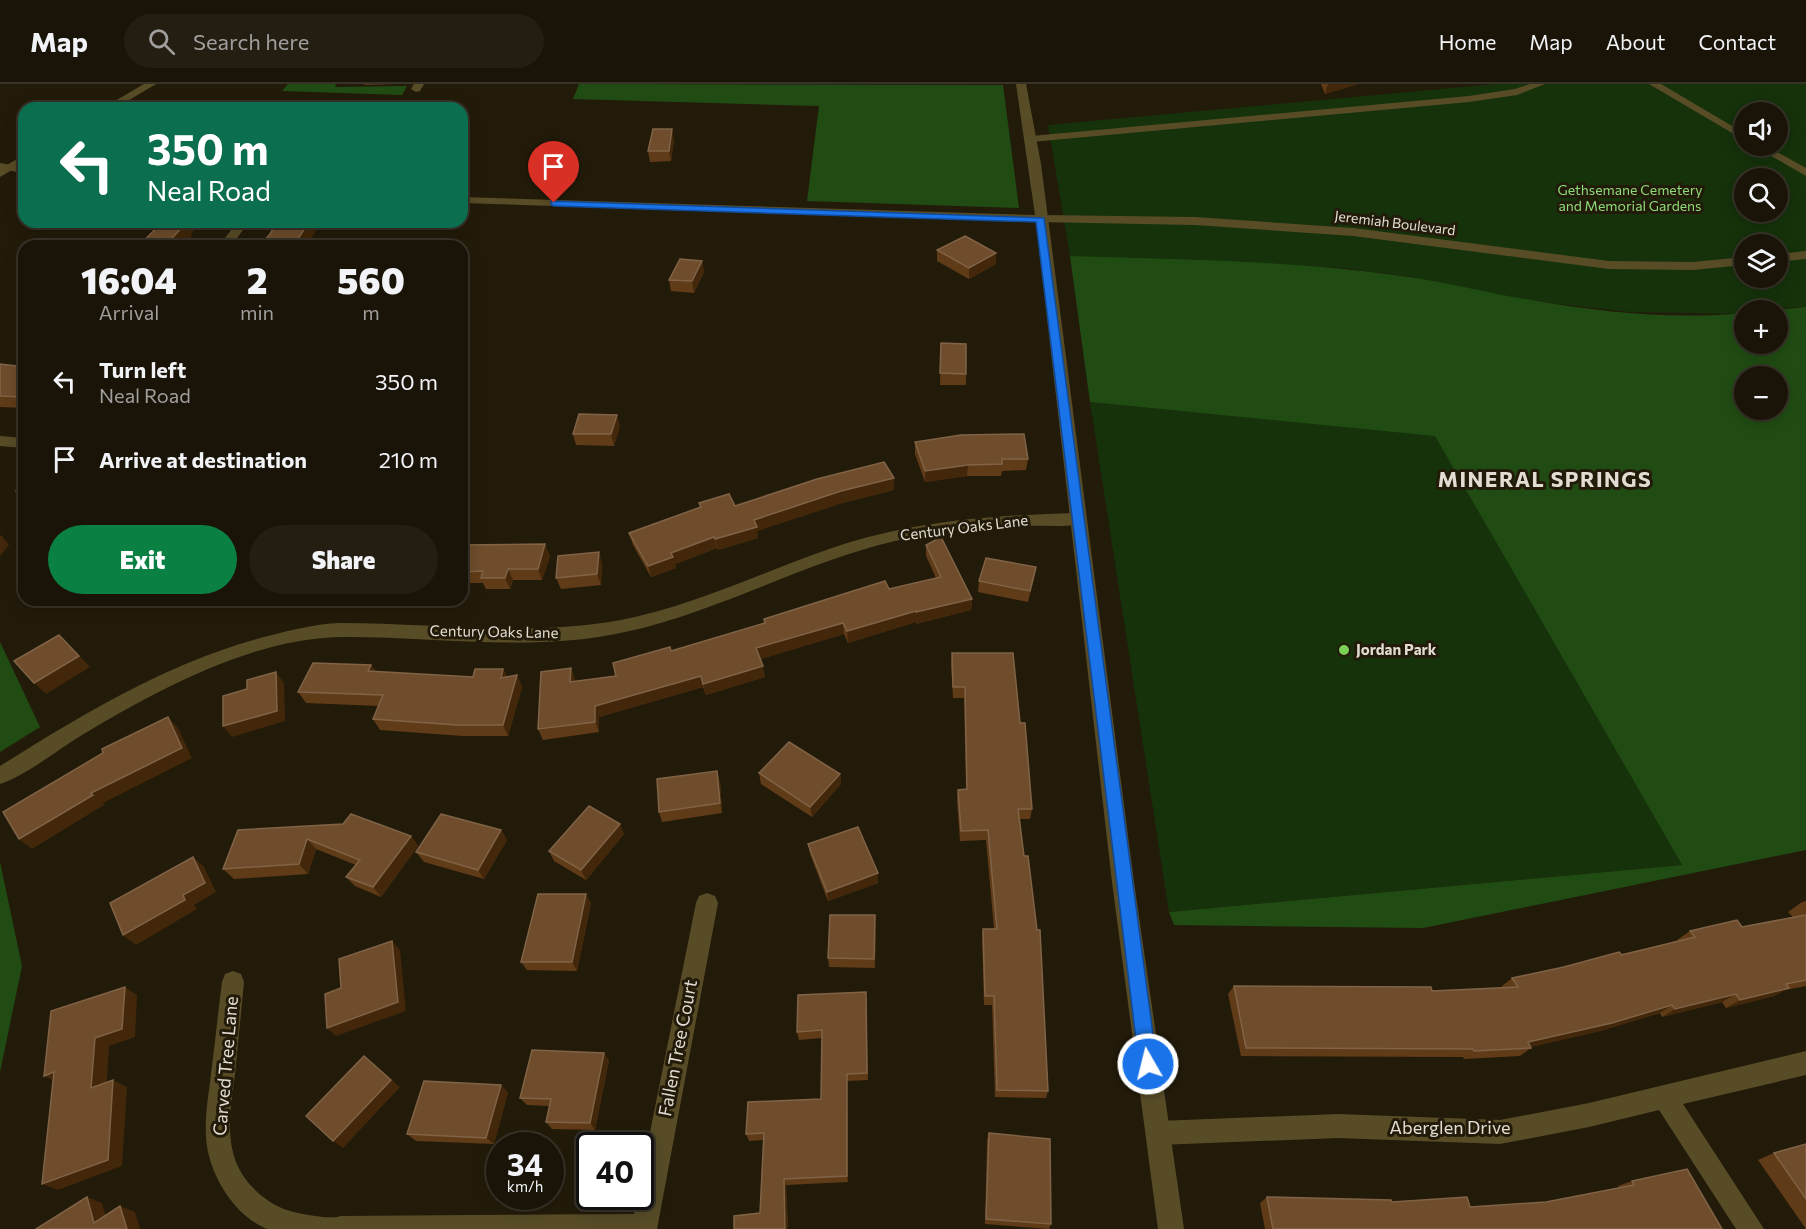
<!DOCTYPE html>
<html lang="en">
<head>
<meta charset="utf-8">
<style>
	body { margin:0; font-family:Commissioner,sans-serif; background:#231d12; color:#f1f3f6; height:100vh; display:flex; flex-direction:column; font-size:22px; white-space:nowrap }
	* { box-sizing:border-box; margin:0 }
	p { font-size:20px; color:#9f9e9c }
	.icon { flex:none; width:33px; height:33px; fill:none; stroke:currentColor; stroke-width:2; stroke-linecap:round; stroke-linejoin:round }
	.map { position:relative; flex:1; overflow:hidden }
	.panel { position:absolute; left:18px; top:156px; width:450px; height:366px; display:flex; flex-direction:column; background:#1a1408; border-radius:18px; box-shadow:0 3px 15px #0003,0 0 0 2px #383329 }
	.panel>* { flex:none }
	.banner { position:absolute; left:18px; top:18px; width:450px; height:126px; border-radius:18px; box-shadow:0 3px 15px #0003,0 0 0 2px #383329; background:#0b6e4f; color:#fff; overflow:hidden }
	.buttons { position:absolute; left:1734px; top:18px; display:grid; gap:12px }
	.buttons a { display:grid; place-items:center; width:54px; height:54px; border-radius:50%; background:#1a1408; box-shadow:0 3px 15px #0003,0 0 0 2px #383329; font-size:30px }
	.speed { position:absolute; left:486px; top:1048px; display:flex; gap:12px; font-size:30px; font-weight:700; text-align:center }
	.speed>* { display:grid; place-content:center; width:78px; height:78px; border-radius:50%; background:#1a1408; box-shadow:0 3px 15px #0003,0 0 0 2px #383329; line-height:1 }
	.speed small { font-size:15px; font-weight:400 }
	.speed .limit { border:3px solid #111; border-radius:9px; background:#fff; color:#111 }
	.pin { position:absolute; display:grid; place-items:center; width:51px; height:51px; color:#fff; margin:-62px -26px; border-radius:50% 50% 50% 0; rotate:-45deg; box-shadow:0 0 6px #0007 }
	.pin .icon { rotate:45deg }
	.me { position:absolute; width:66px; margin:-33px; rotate:352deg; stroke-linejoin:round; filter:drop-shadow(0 0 4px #0008) }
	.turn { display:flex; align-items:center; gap:21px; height:126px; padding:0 30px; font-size:27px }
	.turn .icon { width:78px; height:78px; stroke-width:2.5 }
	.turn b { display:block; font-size:42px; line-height:51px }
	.eta { display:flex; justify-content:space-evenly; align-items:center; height:102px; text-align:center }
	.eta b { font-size:36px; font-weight:800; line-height:42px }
	.primary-button { display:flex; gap:12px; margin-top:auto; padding:12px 30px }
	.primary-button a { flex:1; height:69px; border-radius:36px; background:#0b8043; color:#fff; font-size:24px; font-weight:800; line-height:69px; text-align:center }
	.primary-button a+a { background:#231d12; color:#f1f3f6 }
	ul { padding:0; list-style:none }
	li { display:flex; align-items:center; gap:18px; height:78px; padding:0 30px }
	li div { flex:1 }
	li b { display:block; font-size:22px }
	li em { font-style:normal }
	header { display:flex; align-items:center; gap:36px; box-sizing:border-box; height:84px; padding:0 30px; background:#1a1408; border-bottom:2px solid #383329 }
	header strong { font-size:28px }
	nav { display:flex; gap:33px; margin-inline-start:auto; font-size:21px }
	.search { width:420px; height:54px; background:#231d12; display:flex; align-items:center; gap:15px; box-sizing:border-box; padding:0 21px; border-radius:33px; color:#9f9e9c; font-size:22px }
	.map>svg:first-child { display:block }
	.green { fill:#15320b; fill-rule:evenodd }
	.forest { fill:#204c13; fill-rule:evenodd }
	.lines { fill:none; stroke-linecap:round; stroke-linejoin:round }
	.minor { fill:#584c27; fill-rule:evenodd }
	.tertiary { fill:#584c27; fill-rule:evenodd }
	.wall { fill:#603b18 }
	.shaded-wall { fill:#42270a }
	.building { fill:#6e4c2c; stroke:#806346; stroke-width:1.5 }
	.route { fill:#1a73e8; stroke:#114b97; stroke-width:1.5 }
	.poi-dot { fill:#7ad156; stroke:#231b0a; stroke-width:2 }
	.labels { text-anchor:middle; stroke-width:6; stroke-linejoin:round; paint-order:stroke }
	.far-park-label { font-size:14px; fill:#8ddb78; stroke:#231b0a }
	.far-street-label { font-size:14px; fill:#e2dcd2; stroke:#231b0a }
	.street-label { font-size:15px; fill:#e2dcd2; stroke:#231b0a }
	.poi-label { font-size:15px; font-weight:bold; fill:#e2dcd2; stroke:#231b0a; text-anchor:start }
	.near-street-label { font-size:18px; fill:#e2dcd2; stroke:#231b0a }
	.district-label { font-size:21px; font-weight:bold; letter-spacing:1.5px; fill:#e2dcd2; stroke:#231b0a }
</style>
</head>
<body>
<header>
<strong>Map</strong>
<div class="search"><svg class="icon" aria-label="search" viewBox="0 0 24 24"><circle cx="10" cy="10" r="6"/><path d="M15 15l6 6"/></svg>Search here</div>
<nav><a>Home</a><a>Map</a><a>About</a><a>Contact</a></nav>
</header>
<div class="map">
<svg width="1806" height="1145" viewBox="0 0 1806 1145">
	<rect width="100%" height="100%" fill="#231b0a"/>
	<g class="green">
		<path d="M1495,0H1806V223L1744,226V229L1736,230L1630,228L1532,217L1405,192L1343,184L1070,172L1048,41ZM1744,28H1778V62H1744ZM1744,94H1778V128H1744ZM1744,160H1778V194H1744Z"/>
		<path d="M1090,318L1435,351L1682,781L1169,828Z"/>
	</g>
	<g class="forest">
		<path d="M288,0H336L335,3L407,2L402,11L282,7Z"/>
		<path d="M579,0L1003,1L1019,124L807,117L819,22L573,15Z"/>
		<path d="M1070,172C1181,176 1292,176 1402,192C1445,198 1488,209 1531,216C1600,228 1675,236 1744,229V260H1778V226H1774L1806,223V766L1423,844L1174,841L1169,828L1682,781L1435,352L1090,318ZM1744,292H1778V326H1744Z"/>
		<path d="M0,558L40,643L0,668Z"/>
		<path d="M0,778L22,882L0,988Z"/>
	</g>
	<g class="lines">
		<g class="minor">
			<path d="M144,0H156L116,24H103Z"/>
			<path d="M414,0H424L420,7L416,8L411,5Z"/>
			<path d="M1530,0H1545L1517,11L1469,18L1031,58L1026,55L1031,52L1469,12L1515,5Z"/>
			<path d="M1649,0H1661L1744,49V56Z"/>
			<path d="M1754,62H1766L1806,84V92Z"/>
			<path d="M24,71V79L0,93V85Z"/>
			<path d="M1041,131L1195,133L1353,144L1609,177L1693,178L1744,173V181L1693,186L1609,185L1353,152L1195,141L1037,138L1035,135Z"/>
			<path d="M237,138H249L231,162H219Z"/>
			<path d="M1806,167V175L1778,178V170Z"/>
			<path d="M0,352L24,354V364L0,362Z"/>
			<path d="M24,401V412L17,411L15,407L18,402Z"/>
			<path d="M1078,429L1084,431L1086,435L1084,439C1066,444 1044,441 1025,442C981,444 937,447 895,457C802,479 718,528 625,548C532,569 434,552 340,553C251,555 157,606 82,651C57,666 27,691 0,700V682C85,629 170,577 268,552C292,546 315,540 340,539C434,539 528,553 621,536C694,522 762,488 832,464C912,437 994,431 1078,429Z"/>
			<path d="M707,809L715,812L718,819L657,1145H267C238,1133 217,1102 209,1072C202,1046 208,1016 211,990C215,959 218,929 222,898L225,890L233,887L241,890L244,898C241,929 238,959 235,990C232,1016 226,1046 234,1072C241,1097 264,1118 287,1126C298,1130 332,1136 341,1132L634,1130L637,1113H640V1098L696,819L699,812Z"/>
			<path d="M1806,967V991L1683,1020L1764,1145H1736L1659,1026L1589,1043L1500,1060L1338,1054L1158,1061L1149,1058L1146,1049L1149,1040L1158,1037L1338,1030L1500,1036L1589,1019Z"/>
		</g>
		<g class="tertiary">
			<path d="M1016,0H1026L1041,80L1134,798L1184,1145H1158L1112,798L1036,138L462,119V113L1035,131Z"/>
			<path d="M0,79L24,83V89L0,85Z"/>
		</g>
	</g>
	<g class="wall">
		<path d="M364,0H393L365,1Z"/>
		<path d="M1321,0H1358L1325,10Z"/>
		<path d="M674,56L671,77L650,78L648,67Z"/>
		<path d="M321,138L306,162H260Z"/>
		<path d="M937,166L996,180L969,195L937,177Z"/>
		<path d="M702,177L704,188L694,209L671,207L669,196Z"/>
		<path d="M941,259L966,290V301H940Z"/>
		<path d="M0,280L24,283V324L0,323Z"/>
		<path d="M620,342L614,362L576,361L573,350Z"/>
		<path d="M915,358L1028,375L1026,386L1002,387L1001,392H967L925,398L915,370Z"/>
		<path d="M894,406L842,419L757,447L758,454L718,466L717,464L675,480L676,484L651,493L633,461L629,449L700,424L699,419L735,422Z"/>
		<path d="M462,461L550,472L542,496H513L510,505H486L483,499H462Z"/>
		<path d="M926,461L972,515L971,526L916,540V538L848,559L844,550L760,575L765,593L706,611L703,603L599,633V648L543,656L538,645L571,584L575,597L616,592L671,567L764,539V535L936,494L926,472Z"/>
		<path d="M602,479L601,501L561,505L556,494Z"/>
		<path d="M1034,495L1028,518L978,508L979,497Z"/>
		<path d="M952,569L1020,639L1032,725L1030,735H1020L1048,1007L1046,1014L995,1013L992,921H984L982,854L983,845H994L986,756L960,757L957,716L958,706L966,705L964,614H953L951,580Z"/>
		<path d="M371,581L376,588L473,593L503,585L507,593L517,591L522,603L508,652H463L380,646L373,635L379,622L306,619L298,608Z"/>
		<path d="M759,689L840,690L841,700L812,733L761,700Z"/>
		<path d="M720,697L722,729L662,738L659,728Z"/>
		<path d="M238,746L411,752L418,762L381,813L355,802L346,793L356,781L316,765L308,790L234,795L223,785Z"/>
		<path d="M501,746L507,756L484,795L424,778L416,768Z"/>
		<path d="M624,750L586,796L554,777L549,767Z"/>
		<path d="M808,760L878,799L828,817L810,770Z"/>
		<path d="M1806,817V902L1785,906L1774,912L1726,924L1722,918L1662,933L1660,929L1600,947L1530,963L1531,964L1520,972L1464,975L1463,973L1241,972L1228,910L1234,902L1432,907L1503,904L1502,902L1512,894L1564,883L1678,857L1677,856L1690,847L1742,843L1793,833L1788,828L1802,818Z"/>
		<path d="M591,819L577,887L527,886L521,878Z"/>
		<path d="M876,841L875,884L829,883L828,874Z"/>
		<path d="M866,908L868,996L847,997L848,1098L786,1101L788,1145H734L760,1129L763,1056L749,1057L746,1050L821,1015L822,954L799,956L797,948Z"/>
		<path d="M609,976L595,1046L552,1045L546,1038L550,1022L527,1021L520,1014Z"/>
		<path d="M508,1008L494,1060L416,1057L407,1050Z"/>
		<path d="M989,1049L1051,1140L1049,1145L985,1140L987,1056Z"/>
		<path d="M1806,1060V1145L1758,1076L1774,1069Z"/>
		<path d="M1632,1097L1722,1145H1265L1260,1119L1267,1113L1392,1118L1470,1123L1546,1118L1619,1104L1618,1102Z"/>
	</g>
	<g class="shaded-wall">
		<path d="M1328,0H1358L1325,10Z"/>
		<path d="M672,45L674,56L671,77L669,67Z"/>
		<path d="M185,138H201L191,150L192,152L182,162H165Z"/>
		<path d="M309,138H321L306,162H298L296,158Z"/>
		<path d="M996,169V180L969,195V184Z"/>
		<path d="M702,177L704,188L694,209L692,197Z"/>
		<path d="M617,331L620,342L614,362L611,350Z"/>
		<path d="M968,381L967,392L925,398V387Z"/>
		<path d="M894,394V406L842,419L757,447L758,454L718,466L715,455L754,436L841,407Z"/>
		<path d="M1,451L9,461L0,472V452Z"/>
		<path d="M714,453L717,464L675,480L676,484L651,493L648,482L671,469Z"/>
		<path d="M545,460L550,472L542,496L538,485Z"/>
		<path d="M599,468L602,479L601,501L597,490Z"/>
		<path d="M1036,483L1034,495L1028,518L1030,507Z"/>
		<path d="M508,485L513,496L510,505L505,494Z"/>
		<path d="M972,515L971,526L916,540V528Z"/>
		<path d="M120,516H142L125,522Z"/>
		<path d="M916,527V538L848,559L847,547Z"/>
		<path d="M843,539L844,550L758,576L756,564Z"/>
		<path d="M59,551L90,583L46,610L34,599Z"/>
		<path d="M371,581L378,592L368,587Z"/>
		<path d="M763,582L765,593L706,611L703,600Z"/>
		<path d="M571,584L575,595V609L570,598Z"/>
		<path d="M503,585L509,596L501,594Z"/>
		<path d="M276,588L284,599L285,637L232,653L223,642Z"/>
		<path d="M517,591L522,603L508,652L503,641Z"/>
		<path d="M701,592L703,603L599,633V648L595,638V622Z"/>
		<path d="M168,633L178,644L192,674L103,719L104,721L32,765L19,755L91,709Z"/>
		<path d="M717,687L720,697L722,729L720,719Z"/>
		<path d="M840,690L841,700L812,733L810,723Z"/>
		<path d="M620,740L624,750L586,796L581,786Z"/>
		<path d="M501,746L507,756L484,795L478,786Z"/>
		<path d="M411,752L418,762L381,813L373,803Z"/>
		<path d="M307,755L316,765L308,790L299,780Z"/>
		<path d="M193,773L204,783L216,808L194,821L197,825L136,861L123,851L183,811Z"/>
		<path d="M878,789V799L828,817L827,808Z"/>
		<path d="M586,810L591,819L577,887L572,878Z"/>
		<path d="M875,831L876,841L875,884L874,875Z"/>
		<path d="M392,857L400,866L406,927L336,952L327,944Z"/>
		<path d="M125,903L137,911L135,953L109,962L106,1011L91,1004L95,954Z"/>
		<path d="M1789,904L1774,912L1726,924L1740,916Z"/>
		<path d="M1736,910L1722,918L1662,933L1675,925Z"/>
		<path d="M1672,921L1660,929L1600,947L1523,965L1528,958Z"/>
		<path d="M604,969L609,976L595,1046L590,1039Z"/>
		<path d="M364,972L400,1003L343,1064L333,1057Z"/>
		<path d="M54,988L59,999L44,992Z"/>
		<path d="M847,990V997L848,1098L847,1092Z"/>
		<path d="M113,996L127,1003L122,1082L58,1106L42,1100Z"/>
		<path d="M501,1001L508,1008L494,1060L486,1054Z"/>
		<path d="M784,1095L786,1101L788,1145H785Z"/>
		<path d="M87,1113L102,1119L109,1144L94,1139Z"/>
		<path d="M120,1122L135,1128L140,1145H127Z"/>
	</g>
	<g class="building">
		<path d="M653,45H672L669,67H648Z"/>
		<path d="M162,138H185L183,140H185L165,162H139Z"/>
		<path d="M277,138H309L296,158H288L285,162H260L270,150Z"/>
		<path d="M965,152L996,169L969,184L937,166Z"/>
		<path d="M680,175L702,177L692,197L669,196Z"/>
		<path d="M941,259L966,260V290L940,289Z"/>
		<path d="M0,280L24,283L23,287H24V313L0,312Z"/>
		<path d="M579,330L617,331L611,350H573Z"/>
		<path d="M1024,350L1028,375H1002V380L968,381L925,387L915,358L961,351Z"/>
		<path d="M884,378L894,394L841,407L754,436L757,443L715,455L714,453L671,469L673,473L648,482L629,449L701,423L699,419L729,410L735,422L817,395Z"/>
		<path d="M941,453L972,515L916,528V527L847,547L843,539L756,564L763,582L703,600L701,592L595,622V638L538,645L541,588L571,584L570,598L616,592L613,579L670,563L671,567L765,539L764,535L885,497L889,505L941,493L926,461Z"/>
		<path d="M545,460L538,485H508L505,494H481L483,487L462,488V461Z"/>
		<path d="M599,468L597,490L556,494L558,472Z"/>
		<path d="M986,474L1036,483L1030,507L979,497Z"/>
		<path d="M59,551L79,572L34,599L14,577Z"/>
		<path d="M952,569H1013L1020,639H1025L1032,725H1018L1024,772H1028L1037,846H1040L1048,1007L997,1006L994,912H985L983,845H997L988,746L961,747L958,706L967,705L965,603H953Z"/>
		<path d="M313,579L371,581L368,587L473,593L475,585H503L501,594L517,591L503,641H457L373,635L383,611L298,608Z"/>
		<path d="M276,588L277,627L223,642V612L247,605V596Z"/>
		<path d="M168,633L182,664L91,709L93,711L19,755L3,728L103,669L102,665Z"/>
		<path d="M789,658L840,690L810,723L759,689Z"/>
		<path d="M717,687L720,719L659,728L657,695Z"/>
		<path d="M589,722L620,740L581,786L549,767Z"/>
		<path d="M351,730L411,752L373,803L346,793L360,776L307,755L299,780L223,785L238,746L343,740Z"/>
		<path d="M441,730L501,746L478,786L416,768Z"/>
		<path d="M858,743L878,789L827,808L808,760Z"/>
		<path d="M193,773L205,799L183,811L185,816L123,851L110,819Z"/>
		<path d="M538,810H586L572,878H521Z"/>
		<path d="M830,831H875L874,875L828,874Z"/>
		<path d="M1806,831V896L1786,900L1789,904L1740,916L1736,910L1675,925L1672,921L1612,939L1528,958L1531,964L1474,967L1473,965L1246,964L1234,902L1431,903L1432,907L1518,903L1512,894L1564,883L1619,868L1622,871L1695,853L1690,847L1737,836L1742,843Z"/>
		<path d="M392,857L398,918L327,944L325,910L341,904L339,875Z"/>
		<path d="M125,903L122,945L95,954L91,1004L113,996L108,1076L42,1100L54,988L44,992L51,927Z"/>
		<path d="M866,908L867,989L847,990V1092L784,1095L785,1145H734V1132L760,1129L764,1049L746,1050L748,1018L821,1015L822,946L797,948L798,911Z"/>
		<path d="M532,966L604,969L590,1039L546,1038L551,1015L520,1014Z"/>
		<path d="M364,972L391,996L333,1057L306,1032Z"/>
		<path d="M424,997L501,1001L486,1054L407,1050Z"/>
		<path d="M989,1049L1050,1055L1051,1140L986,1135Z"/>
		<path d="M1806,1060V1115L1774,1069Z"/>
		<path d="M1687,1085L1722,1145H1273L1267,1113L1391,1116L1392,1118L1467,1113L1470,1123L1546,1118L1634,1101L1632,1097Z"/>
		<path d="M87,1113L94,1139L120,1122L127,1145H36Z"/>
	</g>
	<path class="route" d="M551,117L1044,134L1157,980L1155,987L1148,989L1142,987L1139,980L1036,138L554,122L551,121Z"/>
	<circle class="poi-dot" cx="1344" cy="566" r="6"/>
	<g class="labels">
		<g class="far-park-label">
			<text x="1630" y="111">Gethsemane Cemetery<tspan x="1630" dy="16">and Memorial Gardens</tspan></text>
		</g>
		<g class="far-street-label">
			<text transform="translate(1395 139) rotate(7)" y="5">Jeremiah Boulevard</text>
		</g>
		<g class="street-label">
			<text transform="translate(964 444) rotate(-7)" y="5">Century Oaks Lane</text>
			<text transform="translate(494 548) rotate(1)" y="5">Century Oaks Lane</text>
		</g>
		<g class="poi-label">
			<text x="1356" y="571">Jordan Park</text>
		</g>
		<g class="near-street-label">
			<text transform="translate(678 964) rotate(-79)" y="6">Fallen Tree Court</text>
			<text transform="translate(226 982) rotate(-85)" y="6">Carved Tree Lane</text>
			<text x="1450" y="1050">Aberglen Drive</text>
		</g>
		<g class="district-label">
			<text x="1545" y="403">MINERAL SPRINGS</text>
		</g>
	</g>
</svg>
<div class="buttons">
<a><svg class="icon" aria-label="sound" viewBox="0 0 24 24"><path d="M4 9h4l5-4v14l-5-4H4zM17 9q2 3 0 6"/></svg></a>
<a><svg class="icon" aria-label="search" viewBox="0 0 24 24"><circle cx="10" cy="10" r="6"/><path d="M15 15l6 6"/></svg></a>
<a><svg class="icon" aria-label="layers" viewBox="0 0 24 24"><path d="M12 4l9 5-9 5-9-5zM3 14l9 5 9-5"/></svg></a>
<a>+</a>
<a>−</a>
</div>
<div class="speed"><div>34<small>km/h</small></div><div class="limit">40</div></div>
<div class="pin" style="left:554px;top:119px;background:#d93025"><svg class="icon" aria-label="arrive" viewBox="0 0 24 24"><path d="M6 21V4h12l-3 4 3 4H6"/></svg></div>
<svg class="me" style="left:1148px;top:980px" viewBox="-20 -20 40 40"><circle r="17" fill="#1a73e8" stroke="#fff" stroke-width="3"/><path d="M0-11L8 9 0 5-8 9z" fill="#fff"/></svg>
<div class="banner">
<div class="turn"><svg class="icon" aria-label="left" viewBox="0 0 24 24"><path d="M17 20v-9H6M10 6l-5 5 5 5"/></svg><div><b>350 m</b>Neal Road</div></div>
</div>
<section class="panel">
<div class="eta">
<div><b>16:04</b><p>Arrival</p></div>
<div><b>2</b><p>min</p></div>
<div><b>560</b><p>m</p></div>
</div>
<ul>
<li><svg class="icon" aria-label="left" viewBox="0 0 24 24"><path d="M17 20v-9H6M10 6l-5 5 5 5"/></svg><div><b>Turn left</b><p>Neal Road</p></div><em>350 m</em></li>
<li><svg class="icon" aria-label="arrive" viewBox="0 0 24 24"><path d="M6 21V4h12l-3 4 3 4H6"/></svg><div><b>Arrive at destination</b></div><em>210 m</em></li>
</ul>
<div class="primary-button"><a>Exit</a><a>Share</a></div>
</section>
</div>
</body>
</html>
